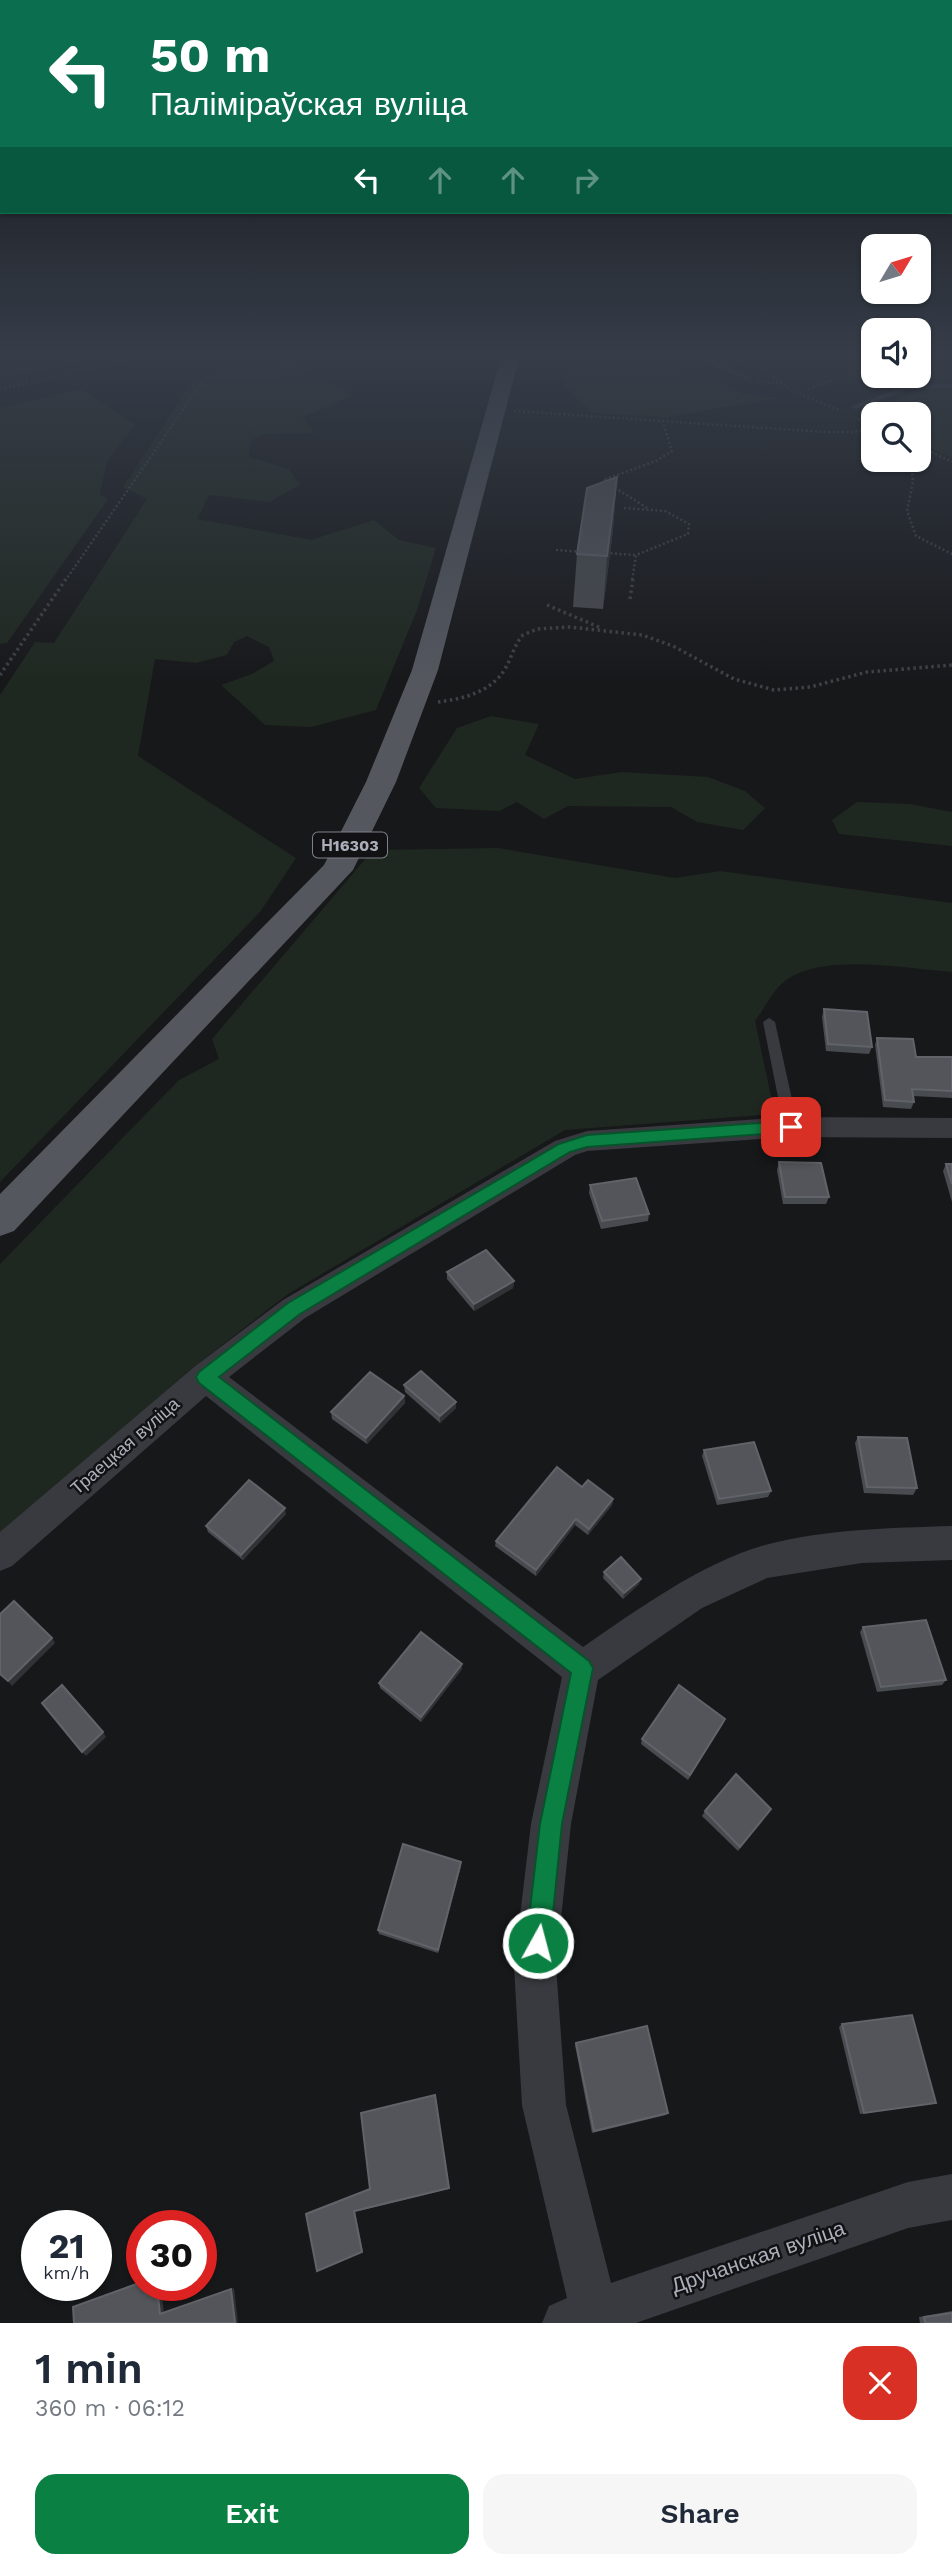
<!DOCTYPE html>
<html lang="en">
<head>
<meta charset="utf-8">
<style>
	body { margin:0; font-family:"Work Sans",sans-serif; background:#f6f6f7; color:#1f2937; height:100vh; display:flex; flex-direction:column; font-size:26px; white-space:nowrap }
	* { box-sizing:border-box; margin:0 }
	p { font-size:23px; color:#747a83 }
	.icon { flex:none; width:38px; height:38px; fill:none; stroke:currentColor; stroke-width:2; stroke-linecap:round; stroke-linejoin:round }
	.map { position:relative; height:2323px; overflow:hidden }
	.sheet { display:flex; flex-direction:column; background:#fff; flex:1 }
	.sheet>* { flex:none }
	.banner { position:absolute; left:0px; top:0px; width:952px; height:214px; box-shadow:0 2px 5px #0004; background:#0b6e4f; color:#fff; overflow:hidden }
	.needle { width:46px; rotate:52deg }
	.fabs { position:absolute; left:861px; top:234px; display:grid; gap:14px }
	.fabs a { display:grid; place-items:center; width:70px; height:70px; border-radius:14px; background:#fff; box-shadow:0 2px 5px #0004; font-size:35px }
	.speed { position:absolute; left:21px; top:2210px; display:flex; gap:14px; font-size:35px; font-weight:700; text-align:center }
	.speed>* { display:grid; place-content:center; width:91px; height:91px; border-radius:50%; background:#fff; box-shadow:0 2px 5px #0004; line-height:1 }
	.speed small { font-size:18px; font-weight:400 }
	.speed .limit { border:10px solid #d22; background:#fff; color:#111 }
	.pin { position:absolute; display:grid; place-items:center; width:60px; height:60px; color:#fff; margin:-30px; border-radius:14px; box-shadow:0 4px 10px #0006 }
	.me { position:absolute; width:77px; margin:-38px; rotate:7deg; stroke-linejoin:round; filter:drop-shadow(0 0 5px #0008) }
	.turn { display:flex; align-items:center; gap:24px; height:147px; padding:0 35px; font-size:32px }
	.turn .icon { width:91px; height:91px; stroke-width:2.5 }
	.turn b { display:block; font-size:49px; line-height:60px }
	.lanes { display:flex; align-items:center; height:66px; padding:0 35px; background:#0003; justify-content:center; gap:35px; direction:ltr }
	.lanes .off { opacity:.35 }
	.round { display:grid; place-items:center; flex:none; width:74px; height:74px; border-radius:21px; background:#f6f6f7 }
	.headline { display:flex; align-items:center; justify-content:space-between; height:119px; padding:0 35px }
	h1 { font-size:42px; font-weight:600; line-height:52px }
	.cta { display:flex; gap:14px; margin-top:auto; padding:14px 35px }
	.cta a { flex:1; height:80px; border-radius:21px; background:#0b8043; color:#fff; font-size:28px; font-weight:600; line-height:80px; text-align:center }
	.cta a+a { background:#f6f6f7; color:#1f2937 }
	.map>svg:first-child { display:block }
	.green { fill:#1f2820 }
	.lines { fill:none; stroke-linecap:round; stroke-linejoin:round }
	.path-far1 { stroke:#3e4146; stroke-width:2.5; stroke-dasharray:2 2.5; stroke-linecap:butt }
	.path { stroke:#3e4146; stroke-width:3.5; stroke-dasharray:2.5 3.5; stroke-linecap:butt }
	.lane { fill:#383a3f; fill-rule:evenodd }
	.street { fill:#383a3f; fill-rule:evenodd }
	.primary { fill:#54575e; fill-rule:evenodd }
	.wall { fill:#484b4f }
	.shaded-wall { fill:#303235 }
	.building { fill:#53555a; stroke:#606369; stroke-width:2 }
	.route { fill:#0b8043; stroke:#07532c; stroke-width:2 }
	.labels { text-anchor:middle; stroke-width:5; stroke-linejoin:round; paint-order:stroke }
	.shield { fill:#121215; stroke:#7c8088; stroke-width:2 }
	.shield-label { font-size:16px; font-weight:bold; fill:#aaafb9 }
	.street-label { font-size:18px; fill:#aaafb9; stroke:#121215 }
	.near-street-label { font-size:21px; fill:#aaafb9; stroke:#121215 }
</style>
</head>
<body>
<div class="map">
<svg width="952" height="2323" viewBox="0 0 952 2323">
	<rect width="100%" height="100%" fill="#17181a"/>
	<g class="green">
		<path d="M0,358H96L0,379Z"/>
		<path d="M223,358H310L302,377L343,387L350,397L302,417L314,433L264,434L250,441L249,457L289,469L300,485L269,502L209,495L197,519L311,540L374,520L399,540L436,548L417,610L376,710L311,727L265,725L221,685L252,674L274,661L269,647L247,636L234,642L227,655L196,663L155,659L138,756L296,858L260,912L0,1182V695L35,642L54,643L147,499L123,487L194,379L213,375Z"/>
		<path d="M919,358H952V383L936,382L919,376Z"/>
		<path d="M571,359L596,367L661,369L713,380L742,394L779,398L666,417L592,413L565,386Z"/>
		<path d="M931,387L952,388V458L919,442V415H873V422L866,419L864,412Z"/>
		<path d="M81,389L135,425L107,461L100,494L108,499L7,643L0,644V408Z"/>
		<path d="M491,716L539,724L525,755L575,779L622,772L708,777L745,791L765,808L743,830L697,822L671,807L568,806L544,819L517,802L499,811L436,808L419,788L457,728Z"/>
		<path d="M857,802L910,804L952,812V846L839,834L832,820Z"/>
		<path d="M498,848L675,878L720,871L952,903V972C906,969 824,952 785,981C773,990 764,1009 755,1021L772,1101L761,1115L565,1130L288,1294L190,1370L0,1534V1264L179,1080L219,1059L212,1039L373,850Z"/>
	</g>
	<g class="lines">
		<g class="path-far1">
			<path d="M760,358C774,389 812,398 841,411"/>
			<path d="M858,358L873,363"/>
			<path d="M869,358L873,359"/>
			<path d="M738,361L747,358"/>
			<path d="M758,381L784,384"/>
			<path d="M0,389L135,358"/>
			<path d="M808,389L873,366"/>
			<path d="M514,411L824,432H855L873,427"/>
			<path d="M858,419L873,425"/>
			<path d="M919,446L952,462"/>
			<path d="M911,460L913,482L907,511L916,536L952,554"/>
			<path d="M624,508L665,511L689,524L688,534L636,555L632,581"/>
			<path d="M647,508L603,480L656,461L672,451L663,422"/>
			<path d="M556,550L583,552"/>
			<path d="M606,553L636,555"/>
			<path d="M65,581L203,381L218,377L280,376L292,358"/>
		</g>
		<g class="path">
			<path d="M630,599L633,579"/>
			<path d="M547,605L601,628"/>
			<path d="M0,675L66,579"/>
			<path d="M438,702C463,699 491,692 505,669C512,657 514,645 523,635L537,629L570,627L642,635L673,646L734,679L774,690L810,687L867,672L952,665"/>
		</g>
		<g class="lane">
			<path d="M697,358H705L752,378L746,379Z"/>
			<path d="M952,384V388L909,389L856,409L849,407L908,385Z"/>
			<path d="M769,1018L775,1022L798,1127L791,1132L784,1127L763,1022Z"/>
		</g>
		<path class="street" d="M791,1117L952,1118V1138L791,1137L587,1151L575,1155L305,1318L229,1377L583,1647C637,1610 701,1563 765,1545C825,1529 890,1528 952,1526V1560L862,1563L767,1578L702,1608L598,1680L571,1824L556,1966L566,2105L611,2283L908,2182L952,2174V2220L908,2228L636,2323H542L549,2306L567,2298L522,2105L514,1966L531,1824L562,1677L206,1396L12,1566L0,1571V1532L194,1367L283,1300L555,1141L587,1131Z"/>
		<path class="primary" d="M501,358H519L438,670L396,782L353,870L14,1231L0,1236V1194L324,865L366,782L412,670Z"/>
	</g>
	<g class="wall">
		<path d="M617,477L613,529L603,609L573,607L577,554Z"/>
		<path d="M824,1009L872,1047L869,1054L826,1051L822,1017Z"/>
		<path d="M877,1038L916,1057H952V1098L913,1096L914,1102L911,1109L883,1107L875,1045Z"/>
		<path d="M779,1162L829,1197L826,1204H783L777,1170Z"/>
		<path d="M946,1164H952V1202L943,1171Z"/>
		<path d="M590,1185L649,1214L648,1221L601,1229L589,1193Z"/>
		<path d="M447,1272L514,1281L513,1288L474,1311L447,1279Z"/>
		<path d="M404,1385L456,1408L440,1423L405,1392Z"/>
		<path d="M404,1396L405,1403L367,1444L332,1419L331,1412Z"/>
		<path d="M858,1437L917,1488L913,1495L864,1493L855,1443Z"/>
		<path d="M704,1450L771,1491L768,1497L717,1505L702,1456Z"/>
		<path d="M582,1487L613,1499L612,1505L588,1535L575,1525L536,1576L495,1546L496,1541Z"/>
		<path d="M286,1514L243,1560L208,1532L206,1526Z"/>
		<path d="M604,1572L639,1584L623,1599L603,1578Z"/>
		<path d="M863,1627L946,1680L942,1685L877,1692L860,1632Z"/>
		<path d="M462,1669L421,1722L380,1688L379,1683Z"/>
		<path d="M723,1724L688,1780L641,1744L642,1739Z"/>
		<path d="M705,1811L768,1813L738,1851L702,1816Z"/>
		<path d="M461,1866L438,1953L379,1934L378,1930Z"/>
		<path d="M842,2024L936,2103L931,2104L860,2114L839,2027Z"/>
		<path d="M576,2043L668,2113L666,2115L592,2133L575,2045Z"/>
		<path d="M435,2095L449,2189L355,2212L363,2252L319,2271L306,2214L370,2189Z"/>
		<path d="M952,2311V2323H920L919,2317Z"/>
	</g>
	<g class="shaded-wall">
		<path d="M617,477L613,529L603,609L607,556Z"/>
		<path d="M514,1281L513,1288L474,1311V1304Z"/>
		<path d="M404,1396L405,1403L367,1444L366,1438Z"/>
		<path d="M456,1402V1408L440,1423V1416Z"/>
		<path d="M613,1499L612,1505L588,1535L589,1529Z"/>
		<path d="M285,1508L286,1514L243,1560L241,1555Z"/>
		<path d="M576,1519L575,1525L536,1576V1570Z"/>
		<path d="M641,1579L639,1584L623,1599L624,1593Z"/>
		<path d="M52,1638L55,1643L12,1686L8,1681Z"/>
		<path d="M462,1664V1669L421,1722V1717Z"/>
		<path d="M103,1732L106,1737L86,1756L82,1752Z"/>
		<path d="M461,1862V1866L438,1953V1950Z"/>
		<path d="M354,2211L355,2212L363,2252L317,2271Z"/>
		<path d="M157,2286H161L164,2314H160Z"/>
		<path d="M234,2288L238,2323H235L231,2289Z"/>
	</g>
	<g class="building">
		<path d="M617,477L607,556L577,554L587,488Z"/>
		<path d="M824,1009L867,1012L872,1047L828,1044Z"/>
		<path d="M877,1038L913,1039L916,1057H952V1091L912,1089L914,1102L885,1100Z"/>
		<path d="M779,1162L821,1163L829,1197H785Z"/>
		<path d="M946,1164H952V1184Z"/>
		<path d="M636,1178L649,1214L602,1221L590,1185Z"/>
		<path d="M486,1250L514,1281L474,1304L447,1272Z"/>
		<path d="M421,1371L456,1402L440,1416L404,1385Z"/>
		<path d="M370,1372L404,1396L366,1438L331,1412Z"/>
		<path d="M858,1437L907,1438L917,1488L867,1487Z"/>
		<path d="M754,1442L771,1491L719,1499L704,1450Z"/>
		<path d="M557,1467L582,1487L588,1480L613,1499L589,1529L576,1519L536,1570L496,1541Z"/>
		<path d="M249,1480L285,1508L241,1555L206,1526Z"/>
		<path d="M621,1557L641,1579L624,1593L604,1572Z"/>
		<path d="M14,1601L52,1638L8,1681L0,1674V1614Z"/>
		<path d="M926,1620L946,1680L881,1687L863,1627Z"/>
		<path d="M421,1632L462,1664L421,1717L379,1683Z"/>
		<path d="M62,1685L103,1732L82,1752L42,1703Z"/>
		<path d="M679,1685L725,1719L690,1775L642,1739Z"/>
		<path d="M736,1774L771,1809L740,1847L705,1811Z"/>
		<path d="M403,1844L461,1862L438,1950L378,1930Z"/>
		<path d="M912,2015L936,2103L864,2113L842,2024Z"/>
		<path d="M647,2026L668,2113L594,2131L576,2043Z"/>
		<path d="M435,2095L449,2188L354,2211L362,2252L317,2271L306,2214L370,2189L361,2113Z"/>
		<path d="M142,2282V2286H157L160,2314L231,2289L235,2323H74L73,2307Z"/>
		<path d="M952,2313V2323H925L924,2317Z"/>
	</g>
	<linearGradient id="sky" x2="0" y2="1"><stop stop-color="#0d0d0e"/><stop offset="0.52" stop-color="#363d49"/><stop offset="1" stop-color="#363d49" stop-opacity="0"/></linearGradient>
	<rect width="952" height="683" fill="url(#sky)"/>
	<path class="route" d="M791,1121L799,1127L791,1132L587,1147L570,1152L300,1314L219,1377L589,1661L593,1668L562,1824L550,1943L546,1951L538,1955L529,1951L526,1943L540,1824L571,1673L199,1383L196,1377L199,1372L288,1303L559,1144L587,1135Z"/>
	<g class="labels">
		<rect class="shield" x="313" y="832.5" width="74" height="25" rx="5"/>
		<g class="shield-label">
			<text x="350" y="851">Н16303</text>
		</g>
		<g class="street-label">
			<text transform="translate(125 1446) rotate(-41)" y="6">Траецкая вуліца</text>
		</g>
		<g class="near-street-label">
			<text transform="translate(758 2257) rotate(-19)" y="7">Дручанская вуліца</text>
		</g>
	</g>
</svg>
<div class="fabs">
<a><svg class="needle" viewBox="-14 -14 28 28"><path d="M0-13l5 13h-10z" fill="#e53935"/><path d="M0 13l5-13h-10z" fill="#747a83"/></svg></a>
<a><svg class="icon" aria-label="sound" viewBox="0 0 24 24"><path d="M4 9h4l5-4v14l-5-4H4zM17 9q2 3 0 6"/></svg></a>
<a><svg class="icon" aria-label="search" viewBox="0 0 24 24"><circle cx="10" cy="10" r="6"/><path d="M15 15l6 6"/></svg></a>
</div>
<div class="speed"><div>21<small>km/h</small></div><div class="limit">30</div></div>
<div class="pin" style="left:791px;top:1127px;background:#d93025"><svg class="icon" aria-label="arrive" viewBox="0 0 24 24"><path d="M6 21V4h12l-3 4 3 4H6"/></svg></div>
<svg class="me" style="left:538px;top:1943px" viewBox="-20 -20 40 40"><circle r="17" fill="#0b8043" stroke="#fff" stroke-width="3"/><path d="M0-11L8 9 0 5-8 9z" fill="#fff"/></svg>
<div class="banner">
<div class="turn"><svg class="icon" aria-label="left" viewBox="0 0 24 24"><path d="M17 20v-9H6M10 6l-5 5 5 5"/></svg><div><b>50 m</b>Паліміраўская вуліца</div></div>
<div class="lanes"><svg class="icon" aria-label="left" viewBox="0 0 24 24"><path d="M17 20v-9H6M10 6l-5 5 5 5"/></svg><svg class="icon off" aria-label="ahead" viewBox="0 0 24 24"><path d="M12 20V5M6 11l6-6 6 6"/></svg><svg class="icon off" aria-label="ahead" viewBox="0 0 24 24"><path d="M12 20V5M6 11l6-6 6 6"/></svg><svg class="icon off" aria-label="right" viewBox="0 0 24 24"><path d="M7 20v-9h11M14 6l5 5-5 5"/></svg></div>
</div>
</div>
<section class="sheet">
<div class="headline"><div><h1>1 min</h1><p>360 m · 06:12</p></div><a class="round" style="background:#d93025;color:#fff"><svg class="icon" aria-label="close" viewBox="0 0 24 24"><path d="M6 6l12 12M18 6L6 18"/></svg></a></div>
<div class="cta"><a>Exit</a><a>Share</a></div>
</section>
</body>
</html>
